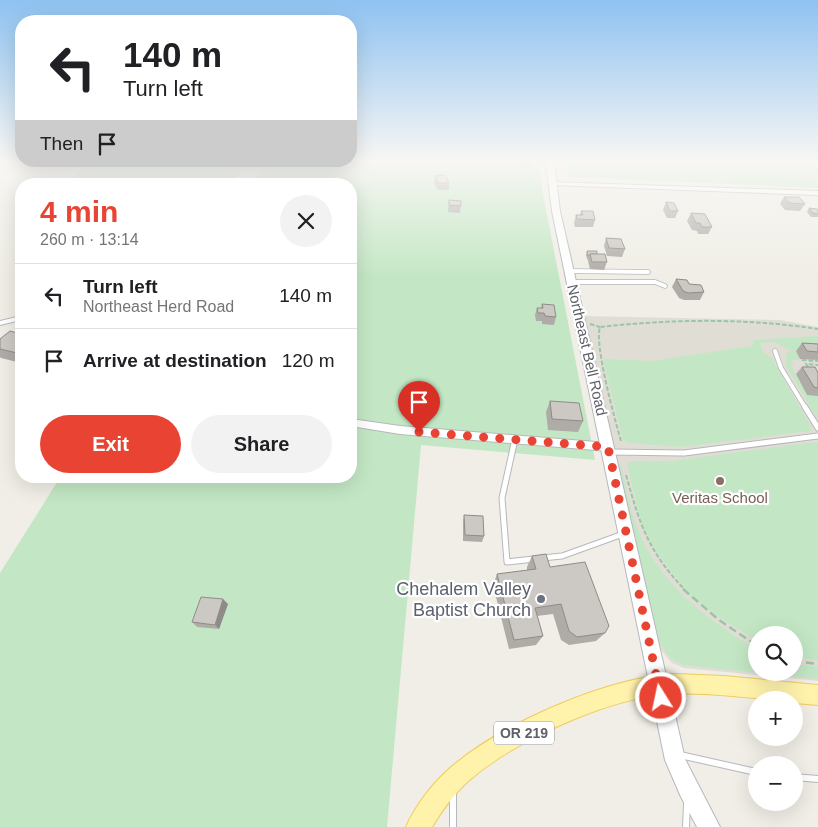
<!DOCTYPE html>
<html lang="en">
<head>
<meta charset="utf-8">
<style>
	body { margin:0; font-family:Arial,sans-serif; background:#f2f2f2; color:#202124; height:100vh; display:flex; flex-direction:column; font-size:19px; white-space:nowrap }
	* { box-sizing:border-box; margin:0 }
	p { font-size:16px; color:#757577 }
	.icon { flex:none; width:28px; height:28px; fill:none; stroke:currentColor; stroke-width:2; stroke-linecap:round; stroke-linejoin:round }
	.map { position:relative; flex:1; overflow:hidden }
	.side { position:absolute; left:15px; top:178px; width:342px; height:305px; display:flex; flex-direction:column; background:#fff; border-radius:20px; box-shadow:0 5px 20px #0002 }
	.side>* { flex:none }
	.top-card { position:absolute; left:15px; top:15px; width:342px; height:152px; border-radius:20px; box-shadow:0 5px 20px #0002; background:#fff; color:#202124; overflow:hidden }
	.tools { position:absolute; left:748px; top:626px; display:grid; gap:10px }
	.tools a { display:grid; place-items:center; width:55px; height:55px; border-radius:50%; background:#fff; box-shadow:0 5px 20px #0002; font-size:25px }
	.pin { position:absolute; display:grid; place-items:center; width:42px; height:42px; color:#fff; margin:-51px -21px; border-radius:50% 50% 50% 0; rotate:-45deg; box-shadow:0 0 5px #0007 }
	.pin .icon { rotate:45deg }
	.me { position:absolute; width:55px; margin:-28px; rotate:350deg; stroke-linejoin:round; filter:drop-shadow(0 0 4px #0008) }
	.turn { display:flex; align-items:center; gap:18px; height:105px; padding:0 25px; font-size:22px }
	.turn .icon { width:65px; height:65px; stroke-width:2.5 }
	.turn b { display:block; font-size:35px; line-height:42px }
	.then { display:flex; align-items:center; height:48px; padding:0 25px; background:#0003; gap:10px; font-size:19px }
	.round { display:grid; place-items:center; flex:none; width:52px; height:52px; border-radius:26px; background:#f2f2f2 }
	.overview { display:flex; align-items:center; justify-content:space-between; height:85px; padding:0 25px }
	h1 { font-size:30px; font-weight:800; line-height:38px; color:#e94433 }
	.primary-button { display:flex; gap:10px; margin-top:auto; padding:10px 25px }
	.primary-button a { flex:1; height:58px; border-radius:30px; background:#e94433; color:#fff; font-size:20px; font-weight:800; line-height:58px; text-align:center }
	.primary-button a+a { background:#f2f2f2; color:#202124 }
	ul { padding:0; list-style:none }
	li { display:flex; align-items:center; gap:15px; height:65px; padding:0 25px; border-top:1px solid #e0e0e0 }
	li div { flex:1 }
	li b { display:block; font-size:19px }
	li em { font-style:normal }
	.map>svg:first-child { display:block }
	.education { fill:#e0ddd4; fill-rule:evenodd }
	.green { fill:#c3e7c4 }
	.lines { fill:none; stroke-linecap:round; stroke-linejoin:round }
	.service-far2-casing { stroke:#b7b8bd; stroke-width:5.5 }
	.service-far1-casing { stroke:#b7b8bd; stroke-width:7 }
	.service-casing { stroke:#b7b8bd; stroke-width:8 }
	.minor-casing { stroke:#b7b8bd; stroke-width:2 }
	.tertiary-casing { stroke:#b7b8bd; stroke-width:2 }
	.secondary-casing { stroke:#b5b8be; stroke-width:2 }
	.primary-casing { stroke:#f1cb5e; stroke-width:2 }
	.path-far1 { stroke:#9ac6a8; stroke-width:2; stroke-dasharray:4.5 2; stroke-linecap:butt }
	.path { stroke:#9ac6a8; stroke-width:2.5; stroke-dasharray:8 4; stroke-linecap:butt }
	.service-far2 { stroke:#fff; stroke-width:4 }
	.service-far1 { stroke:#fff; stroke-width:5 }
	.service { stroke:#fff; stroke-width:6 }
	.minor { fill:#fff; fill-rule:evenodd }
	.tertiary { fill:#fff; fill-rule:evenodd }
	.secondary { fill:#fff; fill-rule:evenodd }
	.primary { fill:#fff3ac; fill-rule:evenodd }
	.wall { fill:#afaca8 }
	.shaded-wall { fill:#8f8c88 }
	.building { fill:#ccc8c3; stroke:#8f8c88 }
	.route { stroke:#e94433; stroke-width:9; stroke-dasharray:0 16.2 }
	.education-dot { fill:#8d6e63; stroke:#fff; stroke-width:2 }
	.worship-dot { fill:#6b7280; stroke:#fff; stroke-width:2 }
	.labels { text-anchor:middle; stroke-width:4.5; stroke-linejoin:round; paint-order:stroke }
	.shield { fill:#fff; stroke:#8e9095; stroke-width:1 }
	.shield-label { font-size:14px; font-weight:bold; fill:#5e6167 }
	.street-label { font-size:15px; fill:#5e6167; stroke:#fff }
	.education-label { font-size:15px; fill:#785e54; stroke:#fff }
	.near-worship-label { font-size:18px; fill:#5b616d; stroke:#fff; text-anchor:end }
</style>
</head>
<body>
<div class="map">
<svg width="818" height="827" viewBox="0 0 818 827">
	<rect width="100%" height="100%" fill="#f0eee6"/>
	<path class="education" d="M584,316L780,320L818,327V681L684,668L672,663L665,655L657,644ZM756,635H794V672H756Z"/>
	<g class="green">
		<path d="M91,162H247L232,184H67Z"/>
		<path d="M265,162H539L541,184L595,460L421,445L387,827H0V573L61,476H351V184H251Z"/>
		<path d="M566,162H818V188L568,177Z"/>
		<path d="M818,336V351L795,350L800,360H791L794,366H791L807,395L818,396V420L785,364L787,352L792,351L774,342L761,343C760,351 765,354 772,358L811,427L810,431L681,447L629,443L623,440L603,359L651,361L752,346L754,340Z"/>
		<path d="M814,442H818V660L794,657V635H756V640L720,618L691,596L671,571L655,550L641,522L627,464L631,461H672Z"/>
		<path d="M619,465H621C626,485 629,506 636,525C656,581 707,620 756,649V672H794V664L818,667V679L683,665C671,660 666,653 659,643L619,469Z"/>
	</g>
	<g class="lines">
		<g class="service-far2-casing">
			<g id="service-far2">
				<path d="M569,271L648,272"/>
				<path d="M572,282H655L665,286"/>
				<path d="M775,351L781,368L806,409"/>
			</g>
		</g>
		<g class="service-far1-casing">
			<g id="service-far1">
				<path d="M805,407L818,428"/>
				<path d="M515,439L502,498L507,562L534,559"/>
				<path d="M610,452L684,453L818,436"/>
				<path d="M542,558L562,556L623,534"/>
			</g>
		</g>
		<g class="service-casing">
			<g id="service">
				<path d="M680,755L756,772"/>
				<path d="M794,777L818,779"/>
				<path d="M453,794V827"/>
				<path d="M686,827L687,804"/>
			</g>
		</g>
		<g class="minor-casing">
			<g id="minor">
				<path d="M21,316V320L0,325V321Z"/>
				<path d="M351,419L400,426L608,443L611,444L613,447L611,450L608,451L400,434L351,426Z"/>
			</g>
		</g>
		<g class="tertiary-casing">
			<path id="tertiary" d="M550,182L818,191V195L552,185L550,184Z"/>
		</g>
		<g class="secondary-casing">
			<path id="secondary" d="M546,162H554L560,211L685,759L720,827H697L681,797L665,760L552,211Z"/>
		</g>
		<g class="primary-casing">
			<path id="primary" d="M675,674L724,676L818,685V705L794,703V700C752,700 711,691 669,694C607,698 509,743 464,785C451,798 441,812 432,827H406C415,806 432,784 449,769C500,724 608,677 675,674Z"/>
		</g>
		<g class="path-far1">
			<path d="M590,324L600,327"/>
			<path d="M802,360L818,361"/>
			<path d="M808,367L806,364L818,365"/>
			<path d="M621,441C615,420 594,344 600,327C672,319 747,318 818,329"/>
			<path d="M626,475C640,525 648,551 685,590"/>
		</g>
		<g class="path">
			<path d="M683,589L719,620L756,645"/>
			<path d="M794,661L818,664"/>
		</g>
		<use href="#service-far2" class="service-far2"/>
		<use href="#service-far1" class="service-far1"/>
		<use href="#service" class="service"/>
		<use href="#minor" class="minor"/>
		<use href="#tertiary" class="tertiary"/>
		<use href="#secondary" class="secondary"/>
		<use href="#primary" class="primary"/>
	</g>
	<g class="wall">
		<path d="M521,162H532L531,167H521Z"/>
		<path d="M435,176L449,183V190H438L434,184Z"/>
		<path d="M784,197L805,204L800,211L785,210L780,204Z"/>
		<path d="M449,200L461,201L460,213L448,212Z"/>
		<path d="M666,202L678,211L675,218H667L663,210Z"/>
		<path d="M809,208L818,210V217H811L807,212Z"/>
		<path d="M581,211L595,220L593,227H575L574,223L576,215H580Z"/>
		<path d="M691,213L712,227L708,234H698L697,231L692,230L687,221Z"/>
		<path d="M606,238L625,249L622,257L607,256L604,246Z"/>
		<path d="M587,251L597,254L607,262L604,270L590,269L588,261V260L587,259L586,255Z"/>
		<path d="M676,279L704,292L700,300H684L679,298L672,287Z"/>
		<path d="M542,304L556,317L554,325L542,324V321H536L535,315L537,308H541Z"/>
		<path d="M21,334V363L1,358L0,357V339Z"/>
		<path d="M802,343L818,344V360L800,359L796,351Z"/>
		<path d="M802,367L818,373V396L807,395L796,374Z"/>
		<path d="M550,401L583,421L578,432L548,430L546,412Z"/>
		<path d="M464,515L484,536L482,542L463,541V521Z"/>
		<path d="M532,556L550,567L605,633L596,641L569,645L561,640L553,614L537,616L543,636L536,645L509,649L493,585L497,574L527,570V567Z"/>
		<path d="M228,604L219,629L197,627L192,622Z"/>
	</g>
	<g class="shaded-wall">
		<path d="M21,350V359L17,353Z"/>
		<path d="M223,599L228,604L219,629L215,625Z"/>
	</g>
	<g class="building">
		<path d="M445,175L449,183H438L435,176Z"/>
		<path d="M784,197H799L805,204L789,203Z"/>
		<path d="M449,200L461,201V206L449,205Z"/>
		<path d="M666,202L674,203L678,211H670Z"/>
		<path d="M809,208L817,209L818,210V214L813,213Z"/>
		<path d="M581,211H593L595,220L577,219L576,215H583Z"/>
		<path d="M691,213L705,214L712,227H702L700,223H696Z"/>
		<path d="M606,238L621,239L625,249L609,248Z"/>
		<path d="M587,251H597V254H590L589,256H588Z"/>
		<path d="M590,254H605L607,262H592Z"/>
		<path d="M676,279L687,280L689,284L701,285L704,292L688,293L683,291Z"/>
		<path d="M542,304L554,305L556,317L545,316L544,313H538L537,308H543Z"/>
		<path d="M10,331L21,334V350L17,353L0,349V339Z"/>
		<path d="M802,343L818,344V352L807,351Z"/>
		<path d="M802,367H815L818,373V388L814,387Z"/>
		<path d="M550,401L579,403L583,421L552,419Z"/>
		<path d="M464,515L483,516L484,536L465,535Z"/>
		<path d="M546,554L550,567L585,562L609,626L605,633L577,637L569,631L561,604L535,608L543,636L514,640L497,574L536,569L532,556Z"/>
		<path d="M201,597L223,599L215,625L192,622Z"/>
	</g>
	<linearGradient id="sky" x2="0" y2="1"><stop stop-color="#8ec2f1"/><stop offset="0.58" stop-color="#f8f7f4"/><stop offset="1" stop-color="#f8f7f4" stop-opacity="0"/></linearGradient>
	<rect width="818" height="278" fill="url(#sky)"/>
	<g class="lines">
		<path class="route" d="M419,432L608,447L661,698"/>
	</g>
	<circle class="education-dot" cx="720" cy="481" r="5"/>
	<circle class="worship-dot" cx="541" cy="599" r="5"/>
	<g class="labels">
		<rect class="shield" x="494" y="721.5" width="60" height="23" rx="4"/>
		<g class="shield-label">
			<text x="524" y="738">OR 219</text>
		</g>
		<g class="street-label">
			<text transform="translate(587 350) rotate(77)" y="5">Northeast Bell Road</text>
		</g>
		<g class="education-label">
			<text x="720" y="503">Veritas School</text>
		</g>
		<g class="near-worship-label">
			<text x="531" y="595">Chehalem Valley<tspan x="531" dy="21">Baptist Church</tspan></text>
		</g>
	</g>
</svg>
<div class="tools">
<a><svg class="icon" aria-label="search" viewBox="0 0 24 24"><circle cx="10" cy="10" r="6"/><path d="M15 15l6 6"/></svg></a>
<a>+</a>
<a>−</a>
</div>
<div class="pin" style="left:419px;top:432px;background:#d93025"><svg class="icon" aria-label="arrive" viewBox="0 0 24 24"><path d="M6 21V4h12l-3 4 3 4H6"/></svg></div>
<svg class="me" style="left:661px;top:698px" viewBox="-20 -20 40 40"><circle r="17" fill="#e94433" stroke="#fff" stroke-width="3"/><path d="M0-11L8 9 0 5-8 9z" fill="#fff"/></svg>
<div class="top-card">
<div class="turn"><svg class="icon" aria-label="left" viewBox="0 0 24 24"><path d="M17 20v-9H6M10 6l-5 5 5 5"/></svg><div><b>140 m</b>Turn left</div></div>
<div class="then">Then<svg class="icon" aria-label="arrive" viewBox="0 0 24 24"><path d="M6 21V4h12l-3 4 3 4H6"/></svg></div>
</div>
<section class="side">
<div class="overview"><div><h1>4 min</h1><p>260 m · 13:14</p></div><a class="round"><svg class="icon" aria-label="close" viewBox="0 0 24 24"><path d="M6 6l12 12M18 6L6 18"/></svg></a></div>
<ul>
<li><svg class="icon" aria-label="left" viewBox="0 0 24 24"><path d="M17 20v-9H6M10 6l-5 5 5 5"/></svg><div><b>Turn left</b><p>Northeast Herd Road</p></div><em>140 m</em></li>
<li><svg class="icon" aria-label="arrive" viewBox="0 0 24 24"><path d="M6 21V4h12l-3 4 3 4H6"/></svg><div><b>Arrive at destination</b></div><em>120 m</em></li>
</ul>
<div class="primary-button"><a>Exit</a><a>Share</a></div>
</section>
</div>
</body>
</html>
